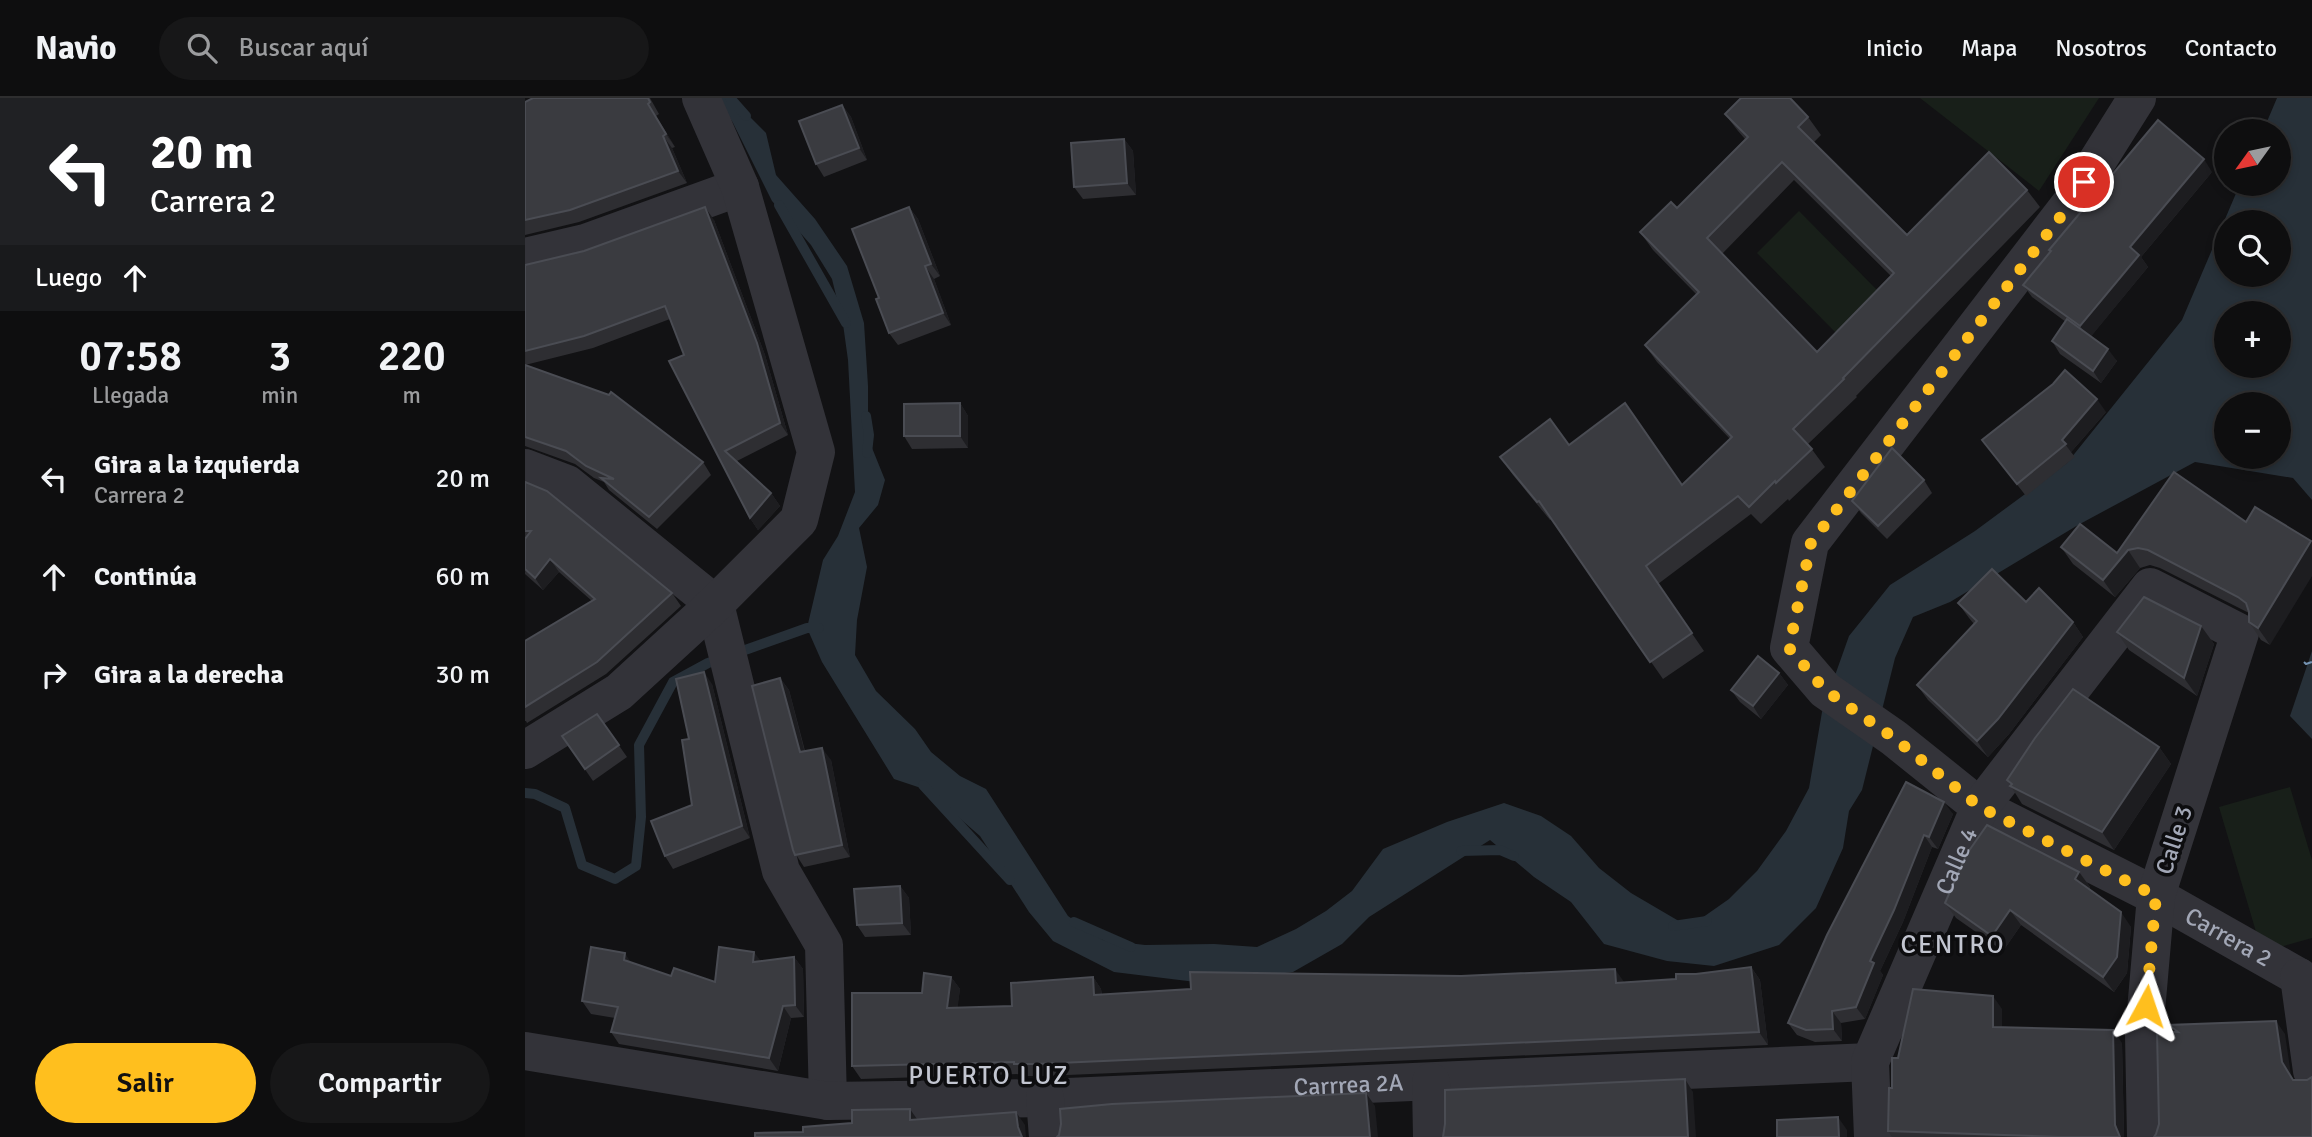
<!DOCTYPE html>
<html lang="es">
<head>
<meta charset="utf-8">
<style>
	body { margin:0; font-family:Signika,sans-serif; background:#171718; color:#f1f3f6; height:100vh; display:flex; flex-direction:column; font-size:26px; white-space:nowrap }
	* { box-sizing:border-box; margin:0 }
	p { font-size:23px; color:#9b9c9e }
	.icon { flex:none; width:38px; height:38px; fill:none; stroke:currentColor; stroke-width:2; stroke-linecap:round; stroke-linejoin:round }
	.map { position:relative; flex:1; overflow:hidden }
	.sheet { display:flex; flex-direction:column; background:#0e0e0f; width:525px }
	.sheet>* { flex:none }
	.banner { background:#202124; color:#fff; overflow:hidden }
	.needle { width:46px; rotate:237deg }
	.buttons { position:absolute; left:1689px; top:21px; display:grid; gap:14px }
	.buttons a { display:grid; place-items:center; width:77px; height:77px; border-radius:50%; background:#0e0e0f; box-shadow:0 4px 10px #0003,0 0 0 2px #2e2e2f; font-size:35px }
	.pin { position:absolute; display:grid; place-items:center; width:60px; height:60px; color:#fff; margin:-30px; border:4px solid #fff; border-radius:50%; box-shadow:0 2px 7px #0007 }
	.me { position:absolute; width:77px; margin:-38px; rotate:5deg; stroke-linejoin:round; filter:drop-shadow(0 0 5px #0008) }
	.turn { display:flex; align-items:center; gap:24px; height:147px; padding:0 35px; font-size:32px }
	.turn .icon { width:91px; height:91px; stroke-width:2.5 }
	.turn b { display:block; font-size:49px; line-height:60px }
	.then { display:flex; align-items:center; height:66px; padding:0 35px; background:#0003; gap:14px; font-size:26px }
	.eta { display:flex; justify-content:space-evenly; align-items:center; height:119px; text-align:center }
	.eta b { font-size:42px; font-weight:600; line-height:49px }
	.primary-button { display:flex; gap:14px; margin-top:auto; padding:14px 35px }
	.primary-button a { flex:1; height:80px; border-radius:42px; background:#ffbf1e; color:#111; font-size:28px; font-weight:600; line-height:80px; text-align:center }
	.primary-button a+a { background:#171718; color:#f1f3f6 }
	ul { padding:0; list-style:none }
	li { display:flex; align-items:center; gap:21px; height:98px; padding:0 35px }
	li div { flex:1 }
	li b { display:block; font-size:26px }
	li em { font-style:normal }
	header { display:flex; align-items:center; gap:42px; box-sizing:border-box; height:98px; padding:0 35px; background:#0e0e0f; border-bottom:2px solid #2e2e2f }
	header strong { font-size:33px }
	nav { display:flex; gap:38px; margin-inline-start:auto; font-size:24px }
	.search { width:490px; height:63px; background:#171718; display:flex; align-items:center; gap:18px; box-sizing:border-box; padding:0 24px; border-radius:38px; color:#9b9c9e; font-size:26px }
	main { display:flex; flex:1; min-height:0 }
	.map>svg:first-child { display:block }
	.green { fill:#181f19 }
	.water { fill:#273038; fill-rule:evenodd }
	.lines { fill:none; stroke-linecap:round; stroke-linejoin:round }
	.stream { stroke:#273038; stroke-width:10 }
	.ferry { stroke:#7594b4; stroke-width:2; stroke-dasharray:9 7; stroke-linecap:butt }
	.minor { stroke:#333339; stroke-width:38 }
	.wall { fill:#2e2e32; fill-rule:evenodd }
	.shaded-wall { fill:#1d1d20 }
	.building { fill:#3a3b40; stroke:#4a4c53; stroke-width:2; fill-rule:evenodd }
	.route { stroke:#ffbf1e; stroke-width:12; stroke-dasharray:0 21.6 }
	.labels { text-anchor:middle; stroke-width:7; stroke-linejoin:round; paint-order:stroke }
	.street-label { font-size:24px; fill:#a2a7b6; stroke:#0d0d0f }
	.neighbourhood-label { font-size:26px; letter-spacing:2px; fill:#c3c6d1; stroke:#0d0d0f }
</style>
</head>
<body>
<header>
<strong>Navio</strong>
<div class="search"><svg class="icon" aria-label="search" viewBox="0 0 24 24"><circle cx="10" cy="10" r="6"/><path d="M15 15l6 6"/></svg>Buscar aquí</div>
<nav><a>Inicio</a><a>Mapa</a><a>Nosotros</a><a>Contacto</a></nav>
</header>
<main>
<section class="sheet">
<div class="banner">
<div class="turn"><svg class="icon" aria-label="left" viewBox="0 0 24 24"><path d="M17 20v-9H6M10 6l-5 5 5 5"/></svg><div><b>20 m</b>Carrera 2</div></div>
<div class="then">Luego<svg class="icon" aria-label="ahead" viewBox="0 0 24 24"><path d="M12 20V5M6 11l6-6 6 6"/></svg></div>
</div>
<div class="eta">
<div><b>07:58</b><p>Llegada</p></div>
<div><b>3</b><p>min</p></div>
<div><b>220</b><p>m</p></div>
</div>
<ul>
<li><svg class="icon" aria-label="left" viewBox="0 0 24 24"><path d="M17 20v-9H6M10 6l-5 5 5 5"/></svg><div><b>Gira a la izquierda</b><p>Carrera 2</p></div><em>20 m</em></li>
<li><svg class="icon" aria-label="ahead" viewBox="0 0 24 24"><path d="M12 20V5M6 11l6-6 6 6"/></svg><div><b>Continúa</b></div><em>60 m</em></li>
<li><svg class="icon" aria-label="right" viewBox="0 0 24 24"><path d="M7 20v-9h11M14 6l5 5-5 5"/></svg><div><b>Gira a la derecha</b></div><em>30 m</em></li>
</ul>
<div class="primary-button"><a>Salir</a><a>Compartir</a></div>
</section>
<div class="map">
<svg width="1787" height="1039" viewBox="0 0 1787 1039">
	<rect width="100%" height="100%" fill="#121214"/>
	<g class="green">
		<path d="M1395,0H1574L1514,93Z"/>
		<path d="M1274,113L1355,195L1313,237L1232,155Z"/>
		<path d="M1765,689L1787,762V840L1737,854L1694,709Z"/>
	</g>
	<g class="water">
		<path d="M192,0H206L241,35L251,77L290,121L322,168L339,225L343,288V340L360,382L353,407L334,430L342,469L332,522L330,557L351,593L390,631L406,654L435,678L461,691L543,818L578,842L620,847L689,846L732,849L771,831L801,813L827,793L858,751L922,724L979,705L1016,718L1046,738L1074,770L1106,795L1164,829L1204,801L1232,773L1261,733L1284,690L1297,614L1324,538L1365,487L1450,433L1542,365L1657,222L1715,86H1754V33H1738L1752,0H1787V402L1768,380L1670,364L1553,427L1425,504L1388,519L1370,560L1337,692L1324,713L1318,750L1291,810L1254,847L1189,868L1142,863L1079,846L1046,804L1009,779L965,742L844,819L817,846L768,874L679,885L589,874L528,843L504,814L455,738L402,692L369,681L297,564L282,530L298,462L313,438L330,394L323,262L318,226L307,181L286,147L247,103L208,25ZM1701,124H1754V177H1701ZM1701,215H1754V268H1701ZM1701,306H1754V359H1701Z"/>
		<path d="M1787,553V641L1765,618Z"/>
	</g>
	<g class="lines">
		<g class="stream">
			<path d="M205,0L221,18"/>
			<path d="M254,107L321,225"/>
			<path d="M341,318L344,337L342,355"/>
			<path d="M209,556L282,530H294"/>
			<path d="M398,687L485,782"/>
			<path d="M0,695L10,696L40,710L57,767L90,781L111,768L116,719L114,647L148,584L183,565L195,561"/>
			<path d="M936,753L975,752L989,758"/>
			<path d="M549,824L606,849"/>
			<path d="M1148,828L1182,823"/>
		</g>
		<path class="ferry" d="M1779,564L1781,566L1787,564"/>
		<g class="minor">
			<path id="s1" d="M1612,0L1546,105L1285,445L1264,550L1300,592L1369,640L1455,709L1631,798L1774,879L1787,890"/>
			<path d="M0,159L60,145L215,89"/>
			<path d="M0,370L42,386L190,506L256,773L299,847L303,1003"/>
			<path d="M0,652L94,594L190,506L274,422L291,354L215,89L176,0"/>
			<path d="M1774,879L1787,973"/>
			<path id="s2" d="M0,953L303,1003L520,1000L1345,964"/>
			<path d="M906,984L907,1039"/>
			<path d="M520,1000L523,1039"/>
			<path id="s3" d="M1348,1039L1345,964L1455,709L1625,489L1715,535L1631,798L1619,936L1621,1039"/>
		</g>
	</g>
	<g class="wall">
		<path d="M8,0H125L134,16L131,18L150,49L147,50L162,85L54,124L0,137V4Z"/>
		<path d="M317,7L326,19L342,62L299,79L291,66Z"/>
		<path d="M1200,16L1283,19L1296,37L1289,44L1382,137L1502,92L1515,109L1331,298L1332,299L1283,346L1300,369L1264,403L1263,401L1236,426L1226,416L1133,486L1179,553L1138,581L1026,421L1025,422L988,377L975,359L1044,347L1157,387L1205,341L1132,264L1120,247L1172,197L1128,152L1115,134L1152,110L1220,41L1213,33ZM1269,82L1366,178L1292,254L1197,156Z"/>
		<path d="M599,41L608,53L611,97L558,101L549,89Z"/>
		<path d="M1687,74L1616,159L1623,169L1566,238L1592,263L1576,285L1535,256L1527,243L1541,224L1507,199L1498,187Z"/>
		<path d="M384,109L393,121L415,178L409,181L426,227L373,247L364,235L354,200Z"/>
		<path d="M189,122L240,257L263,337L212,363L246,395L255,408L233,432L225,420L145,221L68,250L0,267L178,364L186,377L132,431L84,392L79,384L69,380L50,366L0,348V167Z"/>
		<path d="M435,305L443,318V350L387,351L379,338Z"/>
		<path d="M1581,314L1546,354L1550,359L1501,398L1457,342Z"/>
		<path d="M1649,374L1745,547L1736,542L1724,524V515L1635,470L1625,467L1615,470L1590,499L1548,466L1536,449L1592,455Z"/>
		<path d="M1399,382L1407,395L1362,441L1336,415L1327,403Z"/>
		<path d="M0,384L147,495L156,508L81,576L2,625L1,623H0V543L67,503L34,474L18,492L0,476Z"/>
		<path d="M1501,504L1548,524L1558,539L1484,636L1463,659L1403,602L1392,587L1449,526L1444,520L1433,505Z"/>
		<path d="M1676,528L1689,546L1672,598L1604,552L1592,534Z"/>
		<path d="M1254,575L1263,587L1236,621L1215,604L1206,592Z"/>
		<path d="M255,580L264,592L280,653L306,662L325,759L279,769L268,752Z"/>
		<path d="M187,586L225,740L148,771L140,758L167,707L164,641Z"/>
		<path d="M72,616L102,659L68,683L37,638Z"/>
		<path d="M1634,649L1646,666L1589,752L1497,706L1482,682Z"/>
		<path d="M1381,684L1428,716L1413,751L1407,749L1378,824L1355,873L1358,877L1340,921L1316,925L1317,943L1290,944L1272,937L1263,925Z"/>
		<path d="M1554,774L1565,789L1564,791L1606,829L1602,875L1589,894L1496,827L1478,853L1431,820L1420,805Z"/>
		<path d="M375,788L384,800L386,837L340,839L332,827Z"/>
		<path d="M269,859L278,871L279,919L266,920L253,973L94,946L86,934L90,920L66,916L57,903L106,864L146,878L190,884L236,863Z"/>
		<path d="M1226,869L1235,882L1243,947L519,978H497L496,976L336,981L327,968L397,895L426,879L435,891L432,910L487,908L568,879L576,891L577,897L1099,884L1151,881L1171,876Z"/>
		<path d="M1477,911V929L1597,945L1599,1039H1367L1363,1033L1367,990L1373,960Z"/>
	</g>
	<g class="shaded-wall">
		<path d="M123,6L131,18L150,49L141,36Z"/>
		<path d="M317,7L326,19L342,62L334,50Z"/>
		<path d="M138,38L147,50L162,85L153,73Z"/>
		<path d="M599,41L608,53L611,97L602,85Z"/>
		<path d="M1679,61L1687,74L1616,159L1623,169L1564,241L1555,228L1605,149Z"/>
		<path d="M180,109L189,122L240,257L263,337L255,325Z"/>
		<path d="M384,109L393,121L415,178L406,166Z"/>
		<path d="M400,168L409,181L426,227L418,215Z"/>
		<path d="M1583,251L1592,263L1576,285L1568,273Z"/>
		<path d="M1572,301L1581,314L1546,354L1537,342Z"/>
		<path d="M435,305L443,318V350L435,338Z"/>
		<path d="M246,395L255,408L233,432L225,420Z"/>
		<path d="M1786,443L1787,445V478L1745,547L1733,530Z"/>
		<path d="M1603,452L1615,470L1590,499L1578,482Z"/>
		<path d="M25,461L34,474L18,492L10,480Z"/>
		<path d="M1548,524L1558,539L1484,636L1463,659L1452,643Z"/>
		<path d="M1676,528L1689,546L1672,598L1659,580Z"/>
		<path d="M179,574L187,586L225,740L217,728Z"/>
		<path d="M1254,575L1263,587L1236,621L1228,608Z"/>
		<path d="M255,580L264,592L283,667L275,654Z"/>
		<path d="M1634,649L1646,666L1589,752L1577,734Z"/>
		<path d="M297,650L306,662L325,759L317,747Z"/>
		<path d="M1419,704L1428,716L1413,751L1404,739Z"/>
		<path d="M1399,737L1407,749L1378,824L1355,873L1358,877L1340,921L1331,909L1345,863Z"/>
		<path d="M1554,774L1565,789L1560,796L1550,781Z"/>
		<path d="M375,788L384,800L386,837L377,825Z"/>
		<path d="M1485,812L1496,827L1478,853L1467,838Z"/>
		<path d="M1596,814L1606,829L1602,875L1589,894L1578,879Z"/>
		<path d="M229,854L238,866L228,864Z"/>
		<path d="M100,855L108,868L99,862Z"/>
		<path d="M269,859L278,871L279,919L270,907Z"/>
		<path d="M1226,869L1235,882L1243,947L1234,934Z"/>
		<path d="M1090,871L1099,884L1091,885Z"/>
		<path d="M426,879L435,891L431,923L422,910Z"/>
		<path d="M568,879L576,891L578,909L569,897Z"/>
		<path d="M1468,898L1477,911V942L1468,929Z"/>
		<path d="M258,908L266,920L253,973L244,960Z"/>
		<path d="M1307,913L1316,925L1317,943L1308,931Z"/>
		<path d="M1751,923L1760,936L1766,977L1777,995L1757,964Z"/>
		<path d="M1588,932L1597,945L1599,1039H1594L1590,1027Z"/>
		<path d="M1160,981L1168,994L1171,1039H1163Z"/>
		<path d="M841,995L850,1008L853,1039H845Z"/>
		<path d="M385,1011L394,1024L385,1022Z"/>
		<path d="M491,1014L500,1027L501,1039H497L493,1029Z"/>
		<path d="M1313,1019L1322,1032V1039H1314Z"/>
	</g>
	<g class="building">
		<path d="M8,0H123L125,4L123,6L141,36L138,38L153,73L45,112L0,122V4Z"/>
		<path d="M1216,0H1265L1283,19L1273,29L1382,137L1464,54L1502,92L1318,280L1319,281L1268,331L1287,351L1251,385L1250,383L1224,409L1213,398L1121,468L1167,535L1125,564L1014,403L1012,404L975,359L1025,321L1044,347L1100,305L1157,387L1207,339L1120,247L1174,194L1115,134L1146,104L1152,110L1223,39L1200,16ZM1257,64L1369,175L1292,254L1182,140Z"/>
		<path d="M317,7L334,50L291,66L274,23Z"/>
		<path d="M1633,22L1679,61L1605,149L1614,157L1555,228L1498,187L1526,153L1524,152Z"/>
		<path d="M599,41L602,85L549,89L546,45Z"/>
		<path d="M180,109L232,245L255,325L200,353L246,395L225,420L144,263L159,257L140,208L59,238L0,253V167L59,153Z"/>
		<path d="M384,109L406,166L400,168L418,215L364,235L351,201L354,200L327,131Z"/>
		<path d="M1542,221L1583,251L1568,273L1527,243Z"/>
		<path d="M0,267L84,297L86,294L178,364L124,419L76,380L89,381L61,368L41,353L0,339Z"/>
		<path d="M1540,272L1572,301L1537,342L1541,346L1492,386L1457,342L1528,286Z"/>
		<path d="M435,305V338H379V306Z"/>
		<path d="M1367,350L1399,382L1353,428L1327,403Z"/>
		<path d="M1649,374L1721,424L1730,409L1786,443L1733,530L1724,524V514L1721,505L1713,499L1623,452L1613,450L1603,452L1578,482L1536,449L1555,426L1592,455Z"/>
		<path d="M0,384L22,393L147,495L72,564L0,609V543L70,501L25,461L10,480L0,471V441L6,433H0Z"/>
		<path d="M1467,471L1501,504L1514,490L1548,524L1473,621L1452,643L1392,587L1452,523L1433,505Z"/>
		<path d="M1619,499L1676,528L1659,580L1592,534Z"/>
		<path d="M1233,558L1254,575L1228,608L1206,592Z"/>
		<path d="M179,574L217,728L140,758L126,723L167,707L157,642L164,641L151,581Z"/>
		<path d="M255,580L275,654L297,650L317,747L270,757L268,752L227,588Z"/>
		<path d="M1548,591L1634,649L1577,734L1485,688L1487,686L1482,682L1510,640Z"/>
		<path d="M72,616L94,647L60,671L37,638Z"/>
		<path d="M1381,684L1419,704L1404,739L1399,737L1369,812L1345,863L1349,865L1331,909L1307,913L1308,931L1281,932L1263,925L1302,837Z"/>
		<path d="M1462,727L1554,774L1550,781L1596,814L1592,859L1578,879L1485,812L1467,838L1420,805L1441,757Z"/>
		<path d="M375,788L377,825L332,827L329,791Z"/>
		<path d="M66,849L100,855L99,862L146,878L149,870L190,884L194,849L229,854L228,864L269,859L270,907L258,908L244,960L86,934L93,909L57,903Z"/>
		<path d="M1226,869L1234,934L511,966H489V964L327,968V895H397L399,875L426,879L422,910L487,908L486,885L568,879L569,897L666,891L665,874L936,878L1090,871L1091,885L1151,881V876H1171Z"/>
		<path d="M1388,891L1468,898V929L1588,932L1590,1027L1595,1039H1535L1363,1033L1364,990H1367V960H1373Z"/>
		<path d="M1751,923L1757,964L1768,982H1782L1787,979V1039H1629L1631,1036L1634,1026L1632,933L1653,934L1644,927Z"/>
		<path d="M1160,981L1163,1039H918L920,1026V992Z"/>
		<path d="M841,995L845,1039H532L534,1037L536,1026L535,1011L587,1006Z"/>
		<path d="M385,1011V1022L491,1014L493,1029L497,1039H230V1035L278,1034V1029L327,1025V1012Z"/>
		<path d="M1313,1019L1314,1039H1252V1022Z"/>
	</g>
	<g class="lines">
		<path class="route" d="M1559,84L1546,105L1286,445L1264,550L1300,592L1369,640L1455,709L1631,798L1621,908"/>
	</g>
	<g class="labels">
		<g class="street-label">
			<text transform="translate(1649 742) rotate(-72)" y="8">Calle 3</text>
			<text dy="8" stroke="none"><textPath href="#s3" startOffset="294">Calle 4</textPath></text>
			<text dy="8" stroke="none"><textPath href="#s1" startOffset="1190">Carrera 2</textPath></text>
			<text dy="8" stroke="none"><textPath href="#s2" startOffset="828">Carrrea 2A</textPath></text>
		</g>
		<g class="neighbourhood-label">
			<text x="1428" y="855">CENTRO</text>
			<text x="464" y="986">PUERTO LUZ</text>
		</g>
	</g>
</svg>
<div class="buttons">
<a><svg class="needle" viewBox="-14 -14 28 28"><path d="M0-13l5 13h-10z" fill="#e53935"/><path d="M0 13l5-13h-10z" fill="#9b9c9e"/></svg></a>
<a><svg class="icon" aria-label="search" viewBox="0 0 24 24"><circle cx="10" cy="10" r="6"/><path d="M15 15l6 6"/></svg></a>
<a>+</a>
<a>−</a>
</div>
<div class="pin" style="left:1559px;top:84px;background:#d93025"><svg class="icon" aria-label="arrive" viewBox="0 0 24 24"><path d="M6 21V4h12l-3 4 3 4H6"/></svg></div>
<svg class="me" style="left:1621px;top:908px" viewBox="-20 -20 40 40"><path d="M0-17L14 15 0 8-14 15z" fill="#ffbf1e" stroke="#fff" stroke-width="4"/></svg>
</div>
</main>
</body>
</html>
